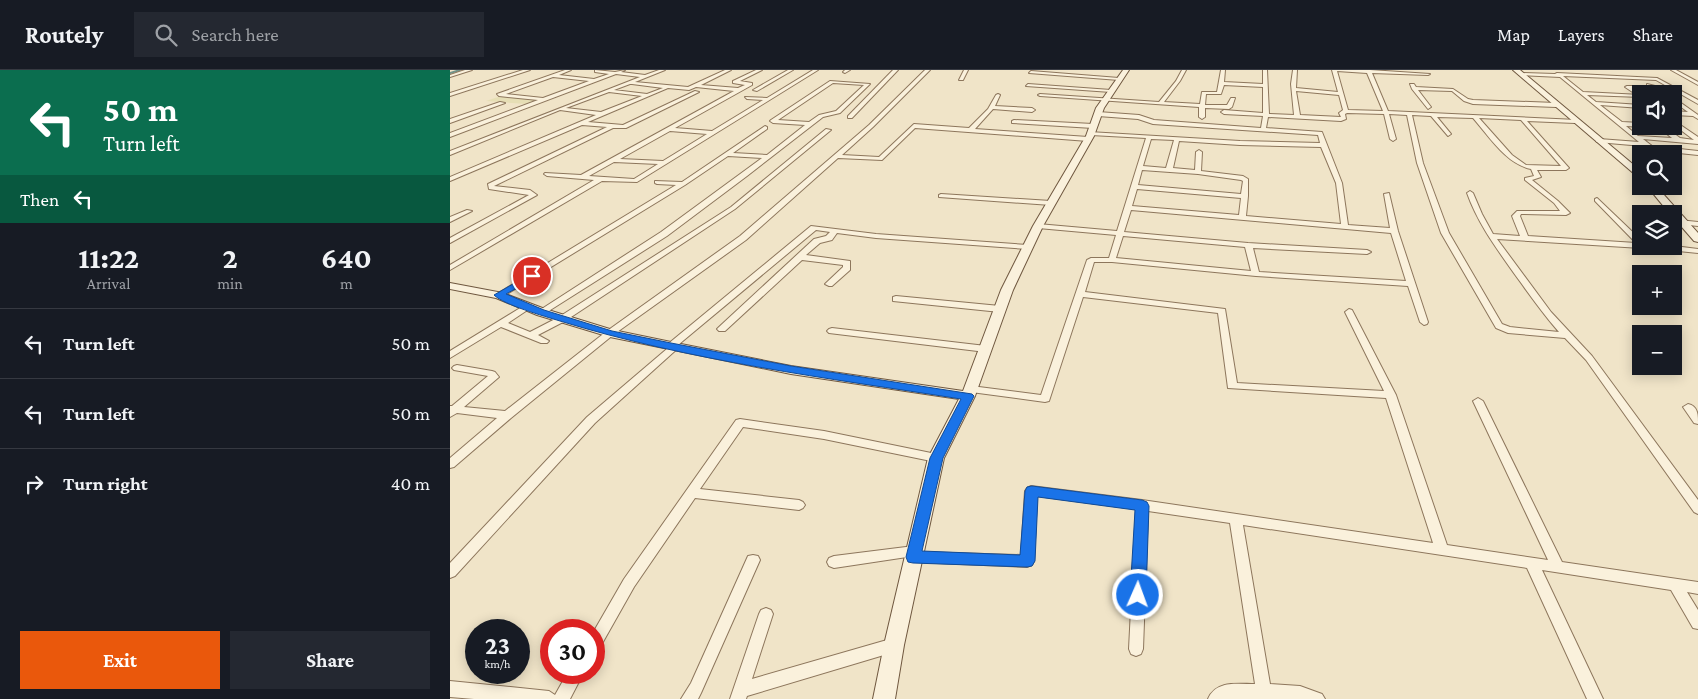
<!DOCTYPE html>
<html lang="en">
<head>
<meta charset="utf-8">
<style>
	body { margin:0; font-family:"Crimson Pro",serif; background:#242831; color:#f1f3f6; height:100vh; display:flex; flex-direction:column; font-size:19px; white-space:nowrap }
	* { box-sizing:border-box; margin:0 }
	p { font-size:16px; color:#9ea1a6 }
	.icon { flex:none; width:28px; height:28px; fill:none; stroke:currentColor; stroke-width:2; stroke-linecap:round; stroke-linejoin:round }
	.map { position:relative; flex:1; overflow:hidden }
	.sheet { display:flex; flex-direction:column; background:#171b24; width:450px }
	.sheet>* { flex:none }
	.guide { background:#0b6e4f; color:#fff; overflow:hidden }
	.tools { position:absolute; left:1182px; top:15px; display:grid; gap:10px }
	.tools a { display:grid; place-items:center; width:50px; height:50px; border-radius:0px; background:#171b24; box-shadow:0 2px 12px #0003; font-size:25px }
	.speed { position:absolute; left:15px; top:549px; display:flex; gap:10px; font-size:25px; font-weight:700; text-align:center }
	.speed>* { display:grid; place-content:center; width:65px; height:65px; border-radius:50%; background:#171b24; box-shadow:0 2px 12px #0003; line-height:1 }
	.speed small { font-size:12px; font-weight:400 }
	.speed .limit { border:8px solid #d22; background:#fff; color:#111 }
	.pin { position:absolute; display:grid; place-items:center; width:42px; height:42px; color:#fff; margin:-21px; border:2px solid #fff; border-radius:50%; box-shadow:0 1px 5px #0007 }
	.me { position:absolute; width:55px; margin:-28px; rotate:2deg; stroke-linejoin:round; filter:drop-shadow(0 0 4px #0008) }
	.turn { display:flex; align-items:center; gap:18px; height:105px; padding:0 20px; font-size:22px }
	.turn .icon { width:65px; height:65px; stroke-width:2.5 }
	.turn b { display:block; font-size:35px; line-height:42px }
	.then { display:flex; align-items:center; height:48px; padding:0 20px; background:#0003; gap:10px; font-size:19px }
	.eta { display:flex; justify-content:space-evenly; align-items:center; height:85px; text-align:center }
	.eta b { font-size:30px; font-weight:700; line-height:35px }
	.primary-button { display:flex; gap:10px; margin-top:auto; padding:10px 20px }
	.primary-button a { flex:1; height:58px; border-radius:0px; background:#ea580c; color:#fff; font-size:20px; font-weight:700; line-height:58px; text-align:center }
	.primary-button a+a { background:#242831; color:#f1f3f6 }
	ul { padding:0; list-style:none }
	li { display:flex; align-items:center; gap:15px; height:70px; padding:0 20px; border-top:1px solid #363941 }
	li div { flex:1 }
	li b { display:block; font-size:19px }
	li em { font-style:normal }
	header { display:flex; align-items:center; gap:30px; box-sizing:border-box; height:70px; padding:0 25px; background:#171b24; border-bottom:1px solid #363941 }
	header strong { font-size:24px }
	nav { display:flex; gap:28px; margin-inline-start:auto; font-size:18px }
	.search { width:350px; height:45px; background:#242831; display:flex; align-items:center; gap:12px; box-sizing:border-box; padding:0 18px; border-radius:0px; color:#9ea1a6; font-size:19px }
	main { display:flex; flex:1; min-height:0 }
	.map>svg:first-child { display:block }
	.farmland { fill:#e6deb5 }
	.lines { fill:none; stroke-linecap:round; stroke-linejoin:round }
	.stream { stroke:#6f938a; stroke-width:2 }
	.street-casing { stroke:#8d765c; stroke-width:2 }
	.secondary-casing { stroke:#6f573f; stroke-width:2 }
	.street { fill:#faf1dc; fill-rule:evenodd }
	.secondary { fill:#faf1dc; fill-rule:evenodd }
	.route { fill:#1a73e8; stroke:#114b97 }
</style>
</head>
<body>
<header>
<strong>Routely</strong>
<div class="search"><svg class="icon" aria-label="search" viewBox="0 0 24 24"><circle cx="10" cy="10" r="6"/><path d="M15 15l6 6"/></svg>Search here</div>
<nav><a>Map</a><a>Layers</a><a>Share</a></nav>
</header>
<main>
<section class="sheet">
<div class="guide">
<div class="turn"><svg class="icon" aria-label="left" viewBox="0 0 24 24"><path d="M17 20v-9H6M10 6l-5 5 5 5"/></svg><div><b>50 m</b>Turn left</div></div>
<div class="then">Then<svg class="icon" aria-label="left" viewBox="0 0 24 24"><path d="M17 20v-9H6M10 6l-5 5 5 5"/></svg></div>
</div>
<div class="eta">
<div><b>11:22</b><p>Arrival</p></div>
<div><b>2</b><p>min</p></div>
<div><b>640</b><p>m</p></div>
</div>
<ul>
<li><svg class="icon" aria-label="left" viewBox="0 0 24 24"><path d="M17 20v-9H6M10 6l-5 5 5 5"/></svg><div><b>Turn left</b></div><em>50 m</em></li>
<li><svg class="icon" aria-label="left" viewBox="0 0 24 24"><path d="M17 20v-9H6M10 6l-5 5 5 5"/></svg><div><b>Turn left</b></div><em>50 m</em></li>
<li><svg class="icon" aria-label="right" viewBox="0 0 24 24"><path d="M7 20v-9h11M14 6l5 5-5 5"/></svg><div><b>Turn right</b></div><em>40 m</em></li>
</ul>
<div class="primary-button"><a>Exit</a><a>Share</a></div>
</section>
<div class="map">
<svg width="1248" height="629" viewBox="0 0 1248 629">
	<rect width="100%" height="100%" fill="#f0e4c8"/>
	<path class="farmland" d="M51,26L86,30L76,34L36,31Z"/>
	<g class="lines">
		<path class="stream" d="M0,3L10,0"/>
		<g class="street-casing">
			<g id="street">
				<path d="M15,0H22L0,7V5Z"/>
				<path d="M73,0H80L0,26V23Z"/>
				<path d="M115,0H121L109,5L144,9L159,4L145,2V0L165,2L175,0L171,2L195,5L209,0H215L185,12L238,17L275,0H281L251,15L288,18L295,15L283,13V11L306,0H312L290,11L302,13V15L225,58L262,61L313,30L297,29L295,27L317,28L363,0H368L187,112L152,111L0,200V195L144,110L97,106L94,104L95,103L131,105L284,21L246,17L239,20L218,18L138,52L173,55L245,21L249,22L176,58H163L44,116L80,120L87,125L0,173V168L79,125L39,119L38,114L157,57L132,55L0,111V107L146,45L110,40L0,85V81L190,7L166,4L0,67V63L88,30L49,26L47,24ZM103,7L139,11L93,28L56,24ZM180,14H182L213,18L197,24L164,20ZM159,22L192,26L151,42L116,38ZM220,61L257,64L213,91L170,89ZM164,92L208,94L184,109L139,106Z"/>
				<path d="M338,0H343L307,21L303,20Z"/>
				<path d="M395,0H400L395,3L393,2Z"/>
				<path d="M443,0H448L402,48H398V46Z"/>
				<path d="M475,0H480L423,57L392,85L429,87L464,54L519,58L538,39L546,25L548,24L550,25L545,36L582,38L585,40L582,42L543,39L525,59L638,67L641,69L638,71L465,58L432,90L388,88L296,170L163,265L61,348L4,397L0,398V388L47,348L7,343L0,347V336H2L38,306L4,300L2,298L4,296L7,295L42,301L45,302L49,307L14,337L55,341L157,261L290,166L419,55Z"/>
				<path d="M514,0H518L513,10H509Z"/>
				<path d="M732,0H736L730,11L714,32L750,34L752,22H767L771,0H775L774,12L813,14V0H817L819,44L844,45L841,14L843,0H847L846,18L888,22L882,0H920L980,4L978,5L922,3L938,41L1127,50V52L1125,53L1077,51L1119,98L1116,100H1087L1091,107L1082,110L1108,131L1120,143L1116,145L1071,144L1070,146L1078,166L1186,173L1145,131V129L1147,128L1191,170V176H1195L1191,178L1047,169L1101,242L1142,286L1248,430V444L1244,442L1136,290L1115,268L1058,263L1046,258L991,163L967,93L957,45L939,44L946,69L943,71L940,69L934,44L897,43L895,44L896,49L891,51L818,47L816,58L872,62L892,113L898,155L940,158L934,124L939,123L948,161L978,252L977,254L974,255L970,252L958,216L806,206L662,192H644L635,222L775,239L787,313L934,321L895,242L899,239L902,240L946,325L997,475L1098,490L1023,331L1028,328L1033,331L1112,492L1248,512V524L1237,522L1248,540V559L1243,558L1221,520L1092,500L1153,629H1137L1077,498L793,455L820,614L850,616L872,624L875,629H758C766,610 787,614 805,614L780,453L698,441L693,579L691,584L686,586L681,584L679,579L686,439L587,426L584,491L582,495L577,497L463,492L458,491L457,487L384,498L379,496L377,492L379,488L384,486L464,476L469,477L470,482L571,485L575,421L577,418L581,416L692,430L983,473L936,328L778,318L768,243L633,227L599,331L595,332L521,322L516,319L521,316L591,325L637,190L641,188H659L666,165L588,158L584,156L588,154L667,161L696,68L641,65L638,63L639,62L790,71L870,73L868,65L703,54L688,49L648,46L645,44L648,42L689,45L704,50L811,58L813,46L774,44L771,42L774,40L813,43V17L774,15L771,24H756L755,35H777L781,28H785L782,37L779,39L755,38V47L752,49L749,47V37L590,26L588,25L590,24L709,32L726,11ZM887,1L917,3L933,41L898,40ZM846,21L889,25L893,40L889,43L891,47L850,45ZM962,45L981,46L998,66L1001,64L987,47L1023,48C1039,66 1056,94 1081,99L1084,106L1075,108V110L1104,133L1110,141H1067L1062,146L1070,166L1043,164L1032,144L1023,123L1020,121L1017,123C1028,154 1047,179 1066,206C1080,225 1093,244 1109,262L1060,257L1052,254L999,163L973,93ZM1029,48L1071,50L1111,96L1076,95L1062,85ZM701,69L724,70L716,98L693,96ZM729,71L790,75L871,77L886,113L891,154L796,146L798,126V109L793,106L751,101L752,82L749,80L746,82L745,100L723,98ZM692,100L748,104L791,110L793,111L791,124L688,115ZM687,119L791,128L789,145L682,136ZM681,140L941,163L956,211L809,202L803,178L917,184L921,182L917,180L798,173L674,162ZM673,166L795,177L801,201L666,188Z"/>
				<path d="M1221,0H1226L1248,12V15Z"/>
				<path d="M581,1L669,8L671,9L669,10L579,3Z"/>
				<path d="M1071,3L1105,4L1107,3L1207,8L1248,30V34L1206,10L1113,6L1133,22L1191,25V27L1137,25L1146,32L1191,35V38L1150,35L1172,52L1191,53L1193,56L1191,57L1176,56L1188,66L1222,68L1207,56H1214L1230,68L1244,70L1224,55V51L1226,52L1248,67V74L1193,69L1202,76L1248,81V85L1200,80L1193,76L1147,72L1146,71L1149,69L1189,72L1110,7L1069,5Z"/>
				<path d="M380,11L420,14L390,43L373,47L297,106L217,166L94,244L91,245L87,242L211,162L312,88L278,86L235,115L52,227L49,228L45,225L226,115L207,114L205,113V111L232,112L315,56L317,57V59L283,83L317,85L355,55L323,53L320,51L321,50ZM383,13L414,15L386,41L369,45L359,52L328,50Z"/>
				<path d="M578,14L661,20L663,21L661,22L576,16Z"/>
				<path d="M960,14H964L966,17L1003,19L1018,29L1023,30L1106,33L1109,35L1106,37L1023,34L1014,31L1002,21L968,20L981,37L978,39L962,19Z"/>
				<path d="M1197,14L1205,16L1216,24H1210L1201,18H1182L1186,22L1184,23L1175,17L1177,16H1197Z"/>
				<path d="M1224,28L1248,45V49L1243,46L1224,45V41L1238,42L1224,32Z"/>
				<path d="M50,32L55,33L0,53V49Z"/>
				<path d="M564,50L643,54L646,56L643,58L562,53V51Z"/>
				<path d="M376,59L381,60L285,139L115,251L88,265L99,271L97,273H91L51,257L0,288V281L75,235L78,234L82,237L58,253L80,262L109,247L281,137Z"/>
				<path d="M491,124L601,131L604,133L601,135L489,127V125Z"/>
				<path d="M17,140L22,141L0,152V147Z"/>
				<path d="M1229,150L1248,152V156L1229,154Z"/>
				<path d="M361,156L426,164L578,175L582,177L578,179L426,168L387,163L382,170L370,173L356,185L400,191V200L382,216H379L375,214L393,197V195L352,190L275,261H269L267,259L269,257L364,169L376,166L380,162L366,160L228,275L229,277L227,279L145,353L5,506L0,508V493L137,347L218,278L216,276L218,274Z"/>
				<path d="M1195,176H1224L1248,179V183L1199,178Z"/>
				<path d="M446,226L550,236L554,239L550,242L443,231V227Z"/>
				<path d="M382,258L536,276L541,279L536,282L379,263L377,261L379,259Z"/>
				<path d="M1238,334C1248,336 1248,345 1248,354L1244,353L1233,337Z"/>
				<path d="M290,349L374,361L486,384L490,385L492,388L490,391L486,392L374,369L293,357L250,419L349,430L353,432L355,435L353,438L349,440L245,428L184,517L149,579L144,581V561L174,509L286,350Z"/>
				<path d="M303,485L308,486L310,490L251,623L248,629H231L241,613L298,486Z"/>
				<path d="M316,538L321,540L323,544L302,609L444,568L449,570L451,575L449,580L444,582L297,626L296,629H280L309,544L311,540Z"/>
				<path d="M118,602H134L120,629H24L0,627V611L99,621L105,625Z"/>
			</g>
		</g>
		<g class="secondary-casing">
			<g id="secondary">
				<path d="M673,0H679L654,38L644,66L593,156L563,220L525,326L494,388L454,575L445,629H423L434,575L478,388L509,329L341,304L160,267L87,245L46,228L0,219V213L53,223L95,239L163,260L221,272L341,296L513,321L551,220L583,156L636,66L646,38Z"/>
				<path d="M1063,0H1070L1191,101V108L1188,107Z"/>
				<path d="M1197,116H1206L1248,163V172L1244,171L1224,148V144H1220Z"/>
			</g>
		</g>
		<use href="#street" class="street"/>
		<use href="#secondary" class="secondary"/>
	</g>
	<path class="route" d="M82,203L86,206L85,208L56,224L94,240L162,261L221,273L341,296L522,324L524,326L493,388L472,481L570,485L575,421L577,417L582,416L692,430L697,432L699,436L696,525L694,530L688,532L683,530L680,525L685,440L588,427L585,491L582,496L577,497L463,493L458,492L456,487L480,388L511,329C377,308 240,291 110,251C94,246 54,235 44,225Z"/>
</svg>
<div class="tools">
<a><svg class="icon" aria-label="sound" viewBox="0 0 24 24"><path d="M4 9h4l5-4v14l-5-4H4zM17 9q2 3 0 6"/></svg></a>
<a><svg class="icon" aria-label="search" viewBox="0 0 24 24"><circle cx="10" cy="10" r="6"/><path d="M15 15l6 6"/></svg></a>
<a><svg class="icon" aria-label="layers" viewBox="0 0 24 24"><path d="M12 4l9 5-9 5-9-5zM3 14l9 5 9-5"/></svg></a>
<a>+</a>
<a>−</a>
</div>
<div class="speed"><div>23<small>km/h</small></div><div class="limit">30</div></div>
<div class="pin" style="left:82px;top:206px;background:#d93025"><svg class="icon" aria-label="arrive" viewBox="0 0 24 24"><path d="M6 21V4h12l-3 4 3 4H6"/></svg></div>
<svg class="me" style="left:688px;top:525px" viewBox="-20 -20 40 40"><circle r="17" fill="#1a73e8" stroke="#fff" stroke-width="3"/><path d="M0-11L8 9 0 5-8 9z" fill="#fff"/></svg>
</div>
</main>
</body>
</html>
